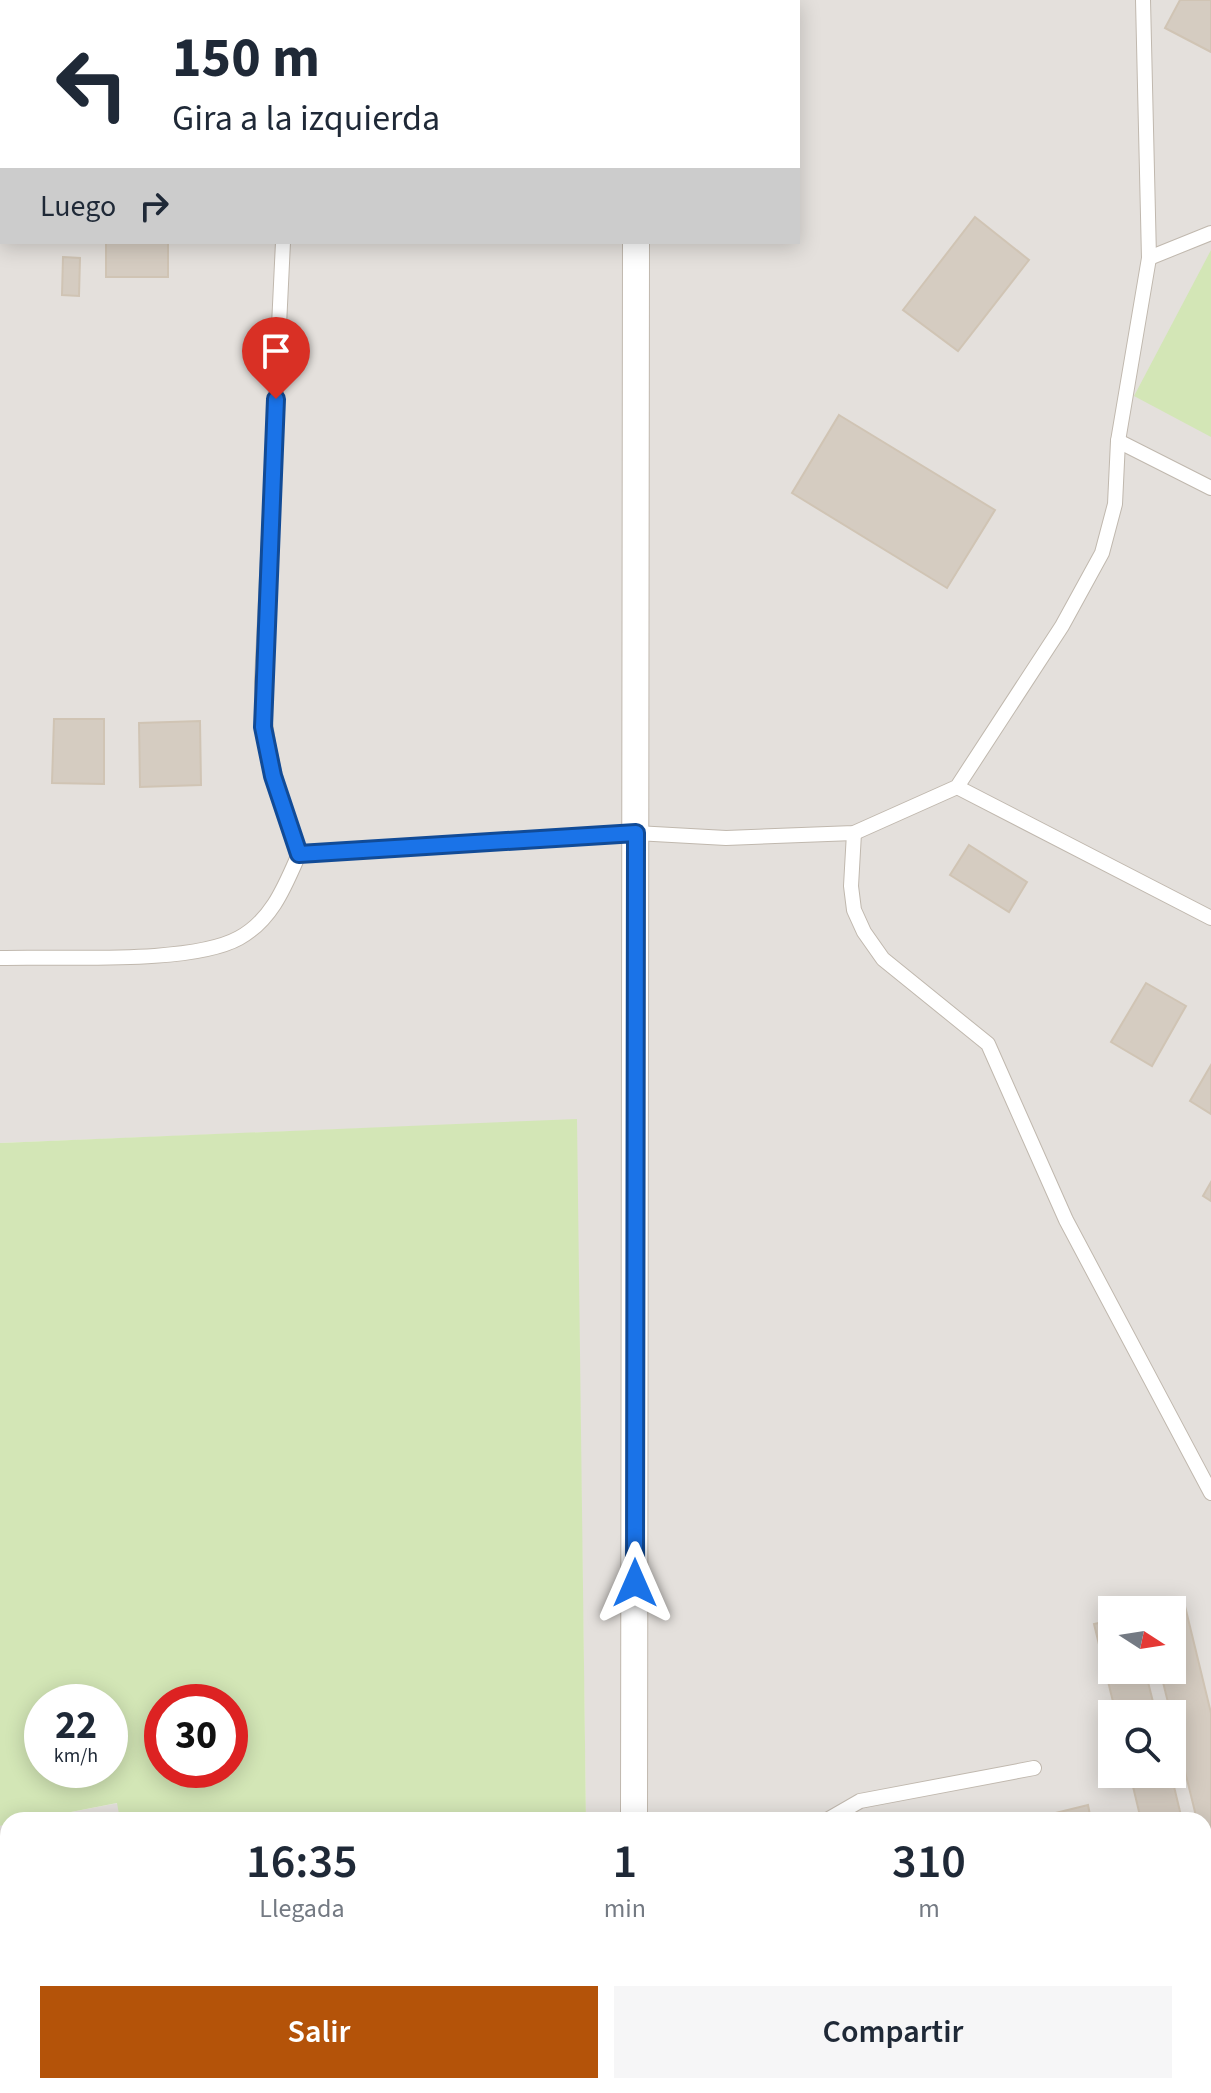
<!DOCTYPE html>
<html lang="es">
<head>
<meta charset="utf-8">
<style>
	body { margin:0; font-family:"Source Sans 3",sans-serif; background:#f6f6f7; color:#1f2937; height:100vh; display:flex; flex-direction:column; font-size:30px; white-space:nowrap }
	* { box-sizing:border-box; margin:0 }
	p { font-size:26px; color:#747a83 }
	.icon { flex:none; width:44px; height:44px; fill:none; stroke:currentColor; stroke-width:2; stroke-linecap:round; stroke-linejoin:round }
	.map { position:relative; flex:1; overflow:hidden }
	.side { position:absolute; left:0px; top:1812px; width:1212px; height:282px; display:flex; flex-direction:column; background:#fff; border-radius:24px 24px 0 0; box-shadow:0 4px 20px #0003 }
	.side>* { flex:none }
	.banner { position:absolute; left:0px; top:0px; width:800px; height:244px; box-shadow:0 4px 20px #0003; background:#fff; color:#1f2937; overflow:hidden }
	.needle { width:52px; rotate:102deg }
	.controls { position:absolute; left:1098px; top:1596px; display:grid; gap:16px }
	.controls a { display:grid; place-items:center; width:88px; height:88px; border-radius:0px; background:#fff; box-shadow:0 4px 20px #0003; font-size:40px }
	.speed { position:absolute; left:24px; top:1684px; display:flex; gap:16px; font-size:40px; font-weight:700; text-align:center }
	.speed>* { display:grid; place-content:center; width:104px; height:104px; border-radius:50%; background:#fff; box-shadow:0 4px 20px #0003; line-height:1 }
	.speed small { font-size:20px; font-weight:400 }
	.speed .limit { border:12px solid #d22; background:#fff; color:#111 }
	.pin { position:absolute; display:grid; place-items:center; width:68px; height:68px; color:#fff; margin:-82px -34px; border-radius:50% 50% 50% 0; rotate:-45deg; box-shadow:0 0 8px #0007 }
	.pin .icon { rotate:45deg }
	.me { position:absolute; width:88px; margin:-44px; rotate:0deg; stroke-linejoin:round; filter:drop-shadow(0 0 6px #0008) }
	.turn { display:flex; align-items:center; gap:28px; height:168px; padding:0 40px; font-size:36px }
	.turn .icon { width:104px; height:104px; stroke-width:2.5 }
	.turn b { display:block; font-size:56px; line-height:68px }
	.then { display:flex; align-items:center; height:76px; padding:0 40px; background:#0003; gap:16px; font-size:30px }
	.eta { display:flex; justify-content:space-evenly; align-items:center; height:136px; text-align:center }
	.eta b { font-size:48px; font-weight:600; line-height:56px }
	.cta { display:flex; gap:16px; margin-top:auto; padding:16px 40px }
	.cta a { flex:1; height:92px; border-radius:0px; background:#b45309; color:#fff; font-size:32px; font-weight:600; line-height:92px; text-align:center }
	.cta a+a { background:#f6f6f7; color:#1f2937 }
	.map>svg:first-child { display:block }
	.industrial { fill:#e4e0dc; fill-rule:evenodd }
	.green { fill:#d3e6b6; fill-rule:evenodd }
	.parking { fill:#e3e1df }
	.building { fill:#d5ccc1; stroke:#d0c4b4; stroke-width:2 }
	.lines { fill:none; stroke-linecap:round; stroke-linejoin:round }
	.lane-casing { stroke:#c0b8ae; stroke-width:16 }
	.street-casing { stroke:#c0b8ae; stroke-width:28 }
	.lane { stroke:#fff; stroke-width:14 }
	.street { stroke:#fff; stroke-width:26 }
	.route-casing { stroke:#114b97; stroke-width:20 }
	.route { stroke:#1a73e8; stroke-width:14 }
</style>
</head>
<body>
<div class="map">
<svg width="1211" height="2093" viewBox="0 0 1211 2093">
	<rect width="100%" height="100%" fill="#f4f1eb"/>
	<g class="industrial">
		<path d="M0,0H1211V2093H530L533,2086H1204V1820H586L576,1120L0,1143ZM2,2H798V242H2ZM1112,1610H1172V1670H1112ZM1112,1714H1172V1774H1112Z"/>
		<path d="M118,1803L120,1820H30Z"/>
		<path d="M8,1824V2086H151L152,2093H0V1826Z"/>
	</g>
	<g class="green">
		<path d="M1211,250V437L1134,396Z"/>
		<path d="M577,1119L586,1820H120L117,1803L30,1820H8V1824L0,1826V1143ZM42,1702H110V1770H42ZM162,1702H230V1770H162Z"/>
		<path d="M151,2086H533L530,2093H152Z"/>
	</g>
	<path class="parking" d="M342,2086H484L479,2093H337Z"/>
	<g class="building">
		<path d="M1180,0H1211V52L1165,28Z"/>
		<path d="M975,217L1029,260L958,351L903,310Z"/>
		<rect x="106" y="242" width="62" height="35"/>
		<path d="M63,257L80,258L79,296L62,295Z"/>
		<path d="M839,415L995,510L947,588L792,493Z"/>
		<path d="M54,719H104V784L52,783Z"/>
		<path d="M200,721L201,785L140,787L139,723Z"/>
		<path d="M969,845L1027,882L1009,912L950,875Z"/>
		<path d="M1146,983L1186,1006L1152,1066L1111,1042Z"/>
		<path d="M1211,1065V1114L1190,1101Z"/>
		<path d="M1211,1182V1201L1203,1196Z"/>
		<path d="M1184,1602L1211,1713V1879L1204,1850V1820H1197L1160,1670H1172V1610H1149Z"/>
		<path d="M1112,1620V1670H1145L1156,1714H1116L1094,1624Z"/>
		<path d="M1130,1774H1171L1182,1820H1141Z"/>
		<path d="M1088,1805L1091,1820H1027Z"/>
		<path d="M1211,1887V1977L1204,1949V1889Z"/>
		<path d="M1204,1975L1211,2003V2015L1204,2017Z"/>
	</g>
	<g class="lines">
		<g class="lane-casing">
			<g id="lane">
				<path d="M0,19H2"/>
				<path d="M1149,258L1211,233"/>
				<path d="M1118,441L1211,488"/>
				<path d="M957,787L1211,918"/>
				<path d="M854,833L851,886L854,910L864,932L883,959L988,1044L1066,1220L1211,1493"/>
				<path d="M299,854L636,833L726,838L854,833L957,787L1062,626L1102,553L1115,504L1118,441L1149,258L1143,0"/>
				<path d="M0,958C60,956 190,965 239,938C272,920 285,886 299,854C279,796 263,743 262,682L283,242"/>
				<path d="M827,1820L860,1801L1034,1768"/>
				<path d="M1204,2075L1211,2072"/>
				<path d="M675,2093L676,2086"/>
				<path d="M1160,2093L1177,2086"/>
			</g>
		</g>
		<g class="street-casing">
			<g id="street">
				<path d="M667,2L668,0"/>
				<path d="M634,1820L636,242"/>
				<path d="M573,2093L576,2086"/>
			</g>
		</g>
		<use href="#lane" class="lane"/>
		<use href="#street" class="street"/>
	</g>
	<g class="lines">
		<g class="route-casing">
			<path id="route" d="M276,399L263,727L273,776L299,854L636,833L635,1583"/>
		</g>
		<use href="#route" class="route"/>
	</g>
</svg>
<div class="controls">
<a><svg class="needle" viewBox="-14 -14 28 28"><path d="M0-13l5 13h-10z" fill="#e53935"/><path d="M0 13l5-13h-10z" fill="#747a83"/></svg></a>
<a><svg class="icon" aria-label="search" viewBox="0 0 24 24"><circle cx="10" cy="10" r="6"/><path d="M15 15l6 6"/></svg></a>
</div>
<div class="speed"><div>22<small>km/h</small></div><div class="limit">30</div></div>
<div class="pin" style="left:276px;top:399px;background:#d93025"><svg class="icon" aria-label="arrive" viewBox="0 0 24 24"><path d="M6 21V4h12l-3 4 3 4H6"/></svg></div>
<svg class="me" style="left:635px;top:1583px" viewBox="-20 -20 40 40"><path d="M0-17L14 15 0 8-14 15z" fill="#1a73e8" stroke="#fff" stroke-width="4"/></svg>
<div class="banner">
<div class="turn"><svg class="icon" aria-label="left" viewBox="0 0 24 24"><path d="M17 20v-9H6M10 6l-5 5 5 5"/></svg><div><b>150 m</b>Gira a la izquierda</div></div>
<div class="then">Luego<svg class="icon" aria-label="right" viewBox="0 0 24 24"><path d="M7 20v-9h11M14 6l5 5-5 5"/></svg></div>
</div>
<section class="side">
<div class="eta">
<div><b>16:35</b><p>Llegada</p></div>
<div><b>1</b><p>min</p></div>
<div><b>310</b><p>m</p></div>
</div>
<div class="cta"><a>Salir</a><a>Compartir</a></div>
</section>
</div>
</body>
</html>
